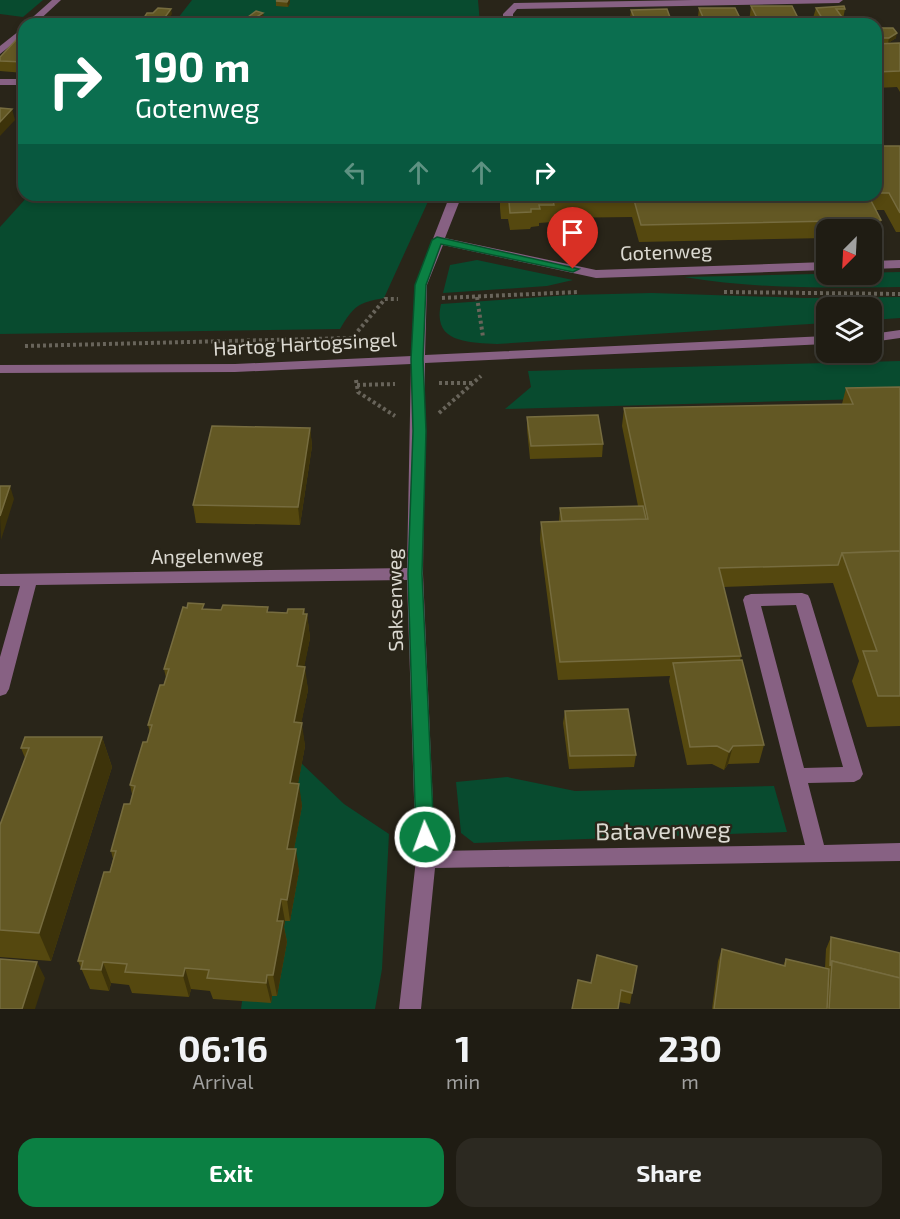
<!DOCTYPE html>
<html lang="en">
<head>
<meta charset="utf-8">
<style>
	body { margin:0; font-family:"Exo 2",sans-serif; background:#2c2921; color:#f1f3f6; height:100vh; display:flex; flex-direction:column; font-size:22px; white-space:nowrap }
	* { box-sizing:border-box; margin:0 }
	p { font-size:20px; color:#a1a1a0 }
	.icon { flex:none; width:33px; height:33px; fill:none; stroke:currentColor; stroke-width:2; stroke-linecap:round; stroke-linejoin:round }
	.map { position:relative; height:1009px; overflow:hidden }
	.panel { display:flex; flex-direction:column; background:#1f1c13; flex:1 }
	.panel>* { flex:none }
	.banner { position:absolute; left:18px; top:18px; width:864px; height:183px; border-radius:18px; box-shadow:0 3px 9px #0003,0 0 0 2px #3c3a33; background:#0b6e4f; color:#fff; overflow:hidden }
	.needle { width:39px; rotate:204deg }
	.buttons { position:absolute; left:816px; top:219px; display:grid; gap:12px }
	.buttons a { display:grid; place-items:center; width:66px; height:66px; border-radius:12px; background:#1f1c13; box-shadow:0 3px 9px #0003,0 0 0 2px #3c3a33; font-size:30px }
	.pin { position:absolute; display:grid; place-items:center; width:51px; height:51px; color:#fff; margin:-62px -26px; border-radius:50% 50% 50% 0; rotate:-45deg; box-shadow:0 0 6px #0007 }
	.pin .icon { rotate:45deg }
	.me { position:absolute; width:66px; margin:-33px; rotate:358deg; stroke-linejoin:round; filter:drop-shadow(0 0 4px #0008) }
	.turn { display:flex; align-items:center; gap:21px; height:126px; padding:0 18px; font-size:27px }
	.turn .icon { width:78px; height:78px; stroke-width:2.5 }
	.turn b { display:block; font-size:42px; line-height:51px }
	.lanes { display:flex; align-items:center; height:57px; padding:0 18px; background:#0003; justify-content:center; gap:30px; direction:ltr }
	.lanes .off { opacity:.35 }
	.eta { display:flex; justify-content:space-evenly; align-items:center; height:102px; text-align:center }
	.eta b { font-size:36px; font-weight:700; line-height:42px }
	.cta { display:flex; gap:12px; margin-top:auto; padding:12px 18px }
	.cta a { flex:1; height:69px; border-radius:18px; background:#0b8043; color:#fff; font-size:24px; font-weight:700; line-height:69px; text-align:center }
	.cta a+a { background:#2c2921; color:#f1f3f6 }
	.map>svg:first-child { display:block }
	.green { fill:#084b2f }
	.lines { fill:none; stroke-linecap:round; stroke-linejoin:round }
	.path { stroke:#68645a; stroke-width:4; stroke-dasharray:3 3; stroke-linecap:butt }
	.minor { fill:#876183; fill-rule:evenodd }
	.wall { fill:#55480f }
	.shaded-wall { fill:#3d330a }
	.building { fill:#635824; stroke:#766c3f; stroke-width:1.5 }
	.route { fill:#0b8043; stroke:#07532c; stroke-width:1.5 }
	.labels { text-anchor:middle; stroke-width:4.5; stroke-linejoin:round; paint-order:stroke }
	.street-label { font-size:20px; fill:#dbd9d1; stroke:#292519 }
	.near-street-label { font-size:24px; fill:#dbd9d1; stroke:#292519 }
</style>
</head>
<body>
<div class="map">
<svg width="900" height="1009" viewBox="0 0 900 1009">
	<rect width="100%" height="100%" fill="#292519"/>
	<g class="green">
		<path d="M0,0H43L23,17L0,14Z"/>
		<path d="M192,0H478L480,24H301L304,19L178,18Z"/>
		<path d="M29,195H431L384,298C357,303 354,306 340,329L0,334V227Z"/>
		<path d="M477,260L573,280L547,286L443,293L450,265Z"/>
		<path d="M900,272V287C827,288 756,289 684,277Z"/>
		<path d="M652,293L805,298L900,297V318L872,320V308H826V323L497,344C468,342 432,343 441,304L571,295Z"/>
		<path d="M900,361V398L505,409L531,387L528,371Z"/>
		<path d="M278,741L344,804L389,834L382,969L375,1009H241Z"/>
		<path d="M507,777L575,791L774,786L787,832L474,843L461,833L456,782Z"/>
	</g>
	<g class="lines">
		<g class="path">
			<path d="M724,292L900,294"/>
			<path d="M477,297L483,337"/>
			<path d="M442,298L578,292"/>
			<path d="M25,346L352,338L385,299H398"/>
			<path d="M356,380L358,392L395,416"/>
			<path d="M439,383H473"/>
			<path d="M357,385L395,384"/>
			<path d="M439,413L481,376"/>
		</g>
		<g class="minor">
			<path d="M52,0H61L35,24H25Z"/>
			<path d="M693,0H843L839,3L517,9L513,14V24H503V14L514,3Z"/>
			<path d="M24,27V35L0,54V46Z"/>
			<rect x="0" y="79" width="24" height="6"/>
			<path d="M450,195H462L445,238L596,270L826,262V270L596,278L443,245L427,285L425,355L826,336V344L425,363L423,574L435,851L805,845L743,600L745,596L751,594L802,593L808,595L810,599L863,774L860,779L854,782L808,783L824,845L900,843V861L435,868L421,1009H399L416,860L407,580L36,585L9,689L6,694L0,696V657L20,586H0V574L407,568L411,364L235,372L0,373V365L235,364L412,356L415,285ZM796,605L843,767L804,768L761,606Z"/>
			<path d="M900,260V268L872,269V261Z"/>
			<path d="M900,330V338L872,342V334Z"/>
		</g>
	</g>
	<g class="wall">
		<path d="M279,0H290V3L288,7L276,6V1Z"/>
		<path d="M751,6L801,24H750L749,22Z"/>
		<path d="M699,8L743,24H697Z"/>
		<path d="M816,8L845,9L843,19L847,24H815L816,22L813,18Z"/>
		<path d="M631,10L671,20L670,24H620V17H630Z"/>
		<path d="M248,17L264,18L256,24L249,20Z"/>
		<path d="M876,28L896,38L888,43H876Z"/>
		<path d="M24,38V73L0,71V57Z"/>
		<path d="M900,43V92L897,87L876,88V44Z"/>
		<path d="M876,146H900V232H896L884,210H876L881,220L877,237H872V230H826V238L639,242L632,217L553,218V222L539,223V226L531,227L530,229L510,230L508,219H501L500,208V195H876Z"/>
		<path d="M900,387V726L867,727L852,681L859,661L833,583L723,587L741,656L740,660L764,745L759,763L728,764L724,770L712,764L687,765L669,681L670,676L558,680L540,540L541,522L559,521L560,508L638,506L622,426L624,408L842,404L846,388Z"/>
		<path d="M527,417L603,444L602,457L530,459L527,429Z"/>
		<path d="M310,428L312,446L300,525L196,523L193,505Z"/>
		<path d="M205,609L287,613L304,609L305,614H307L310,638L304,666L308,690L301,723L305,746L298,783L302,806L294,849L299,871L290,921H285L284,927L287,942L277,996H272L271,1003L213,999L210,991L191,989L189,997L132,993L129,985L111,983L109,991L90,989L78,961L110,872L113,859L111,851L130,804L132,794L130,785L147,742L150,733L148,725L166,678L164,669Z"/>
		<path d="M565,711L636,755L634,767L569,769L563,723Z"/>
		<path d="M102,737L112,767L51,961L0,957V825L25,758L21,748Z"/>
		<path d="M831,937L900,1009H712L718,961L722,949L783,966L786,959L825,968L826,949Z"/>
		<path d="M591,983L632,993L630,1004L619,1002Z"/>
	</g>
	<g class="shaded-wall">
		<path d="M288,0H290V3L288,7L287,2Z"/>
		<path d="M171,9L172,14L165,24H160Z"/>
		<path d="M263,13L264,18L256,24L255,18Z"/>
		<path d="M897,33L896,38L888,43L889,38Z"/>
		<path d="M12,109L15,120L0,136V122Z"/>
		<path d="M310,428L312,446L300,525L298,507Z"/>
		<path d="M10,486L14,499L1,540L0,516Z"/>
		<path d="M304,609L306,623L307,614L310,638L300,689L297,666Z"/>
		<path d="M305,667L308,690L297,745L294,722Z"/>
		<path d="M302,723L305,746L294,806L290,783Z"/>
		<path d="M102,737L112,767L51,961L39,933Z"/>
		<path d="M733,746L728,764L724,770L729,752Z"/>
		<path d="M299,784L302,806L290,871L287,849Z"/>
		<path d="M296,849L299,871L290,921L287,900Z"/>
		<path d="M281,899L285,921L284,927L287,942L277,996L273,975L277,921Z"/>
		<path d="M37,962L45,978L35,1009H22Z"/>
		<path d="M103,962L111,983L109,991L101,970Z"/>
		<path d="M185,968L191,989L189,997L183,976Z"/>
		<path d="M267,975L272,996L271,1003L266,983Z"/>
	</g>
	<g class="building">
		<path d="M279,0H288L287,2L276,1Z"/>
		<path d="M751,6H792L801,24H760Z"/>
		<path d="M844,6L845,9H836L847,24H820L816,18H822L816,8Z"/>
		<path d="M158,8L171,9L160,24H140L147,13H153Z"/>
		<path d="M699,8H735L743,24H706Z"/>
		<path d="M667,9L671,20L659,21L660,24H622L620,17H634L631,10Z"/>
		<path d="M256,11L263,13L255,18L248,17Z"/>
		<path d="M211,19L254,20L252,24H208Z"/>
		<path d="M876,28H893L897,33L889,38H876Z"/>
		<path d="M18,38H24V62L0,61V57Z"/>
		<path d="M900,43V71L876,72V44Z"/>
		<path d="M0,108L12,109L0,122Z"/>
		<path d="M876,146H900V213L889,193H876Z"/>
		<path d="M501,195H868L881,220L641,225L634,200L553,201L554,205H539L540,209H531V212L510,213L509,202H502Z"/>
		<path d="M900,387V551L842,553L838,565L719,568L741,656L560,662L541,522L648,519L624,408L853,404L846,388Z"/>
		<path d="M598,415L603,444L531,446L527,417Z"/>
		<path d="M212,426L310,428L298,507L193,505Z"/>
		<path d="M0,486H10L0,516Z"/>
		<path d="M643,506L646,519L562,521L560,508Z"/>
		<path d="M900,551V696H878L863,651H877L842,553Z"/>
		<path d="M188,603L204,604L202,609L221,610L223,605L268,607L267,612L287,613L288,609H304L303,614H307L297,666L305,667L294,722L302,723L290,783L299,784L287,849H296L287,900L281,899L277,921H283L273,975H267L266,983L207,978L209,970L185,968L183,976L125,972L127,964L103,962L101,970L81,969L83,961H78L104,872H110L116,851H111L124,804H130L135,786L130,785L143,742H147L152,725H148L160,685H164L169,669H164L183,607L187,608Z"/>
		<path d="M742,660L764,745L733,746L729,752L717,746L690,747L673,663Z"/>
		<path d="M628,709L636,755L570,756L565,711Z"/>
		<path d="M25,737H102L39,933L0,930V825L29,748H21Z"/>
		<path d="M831,937L900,953V978L832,961L830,966Z"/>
		<path d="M722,949L785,966L786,959L829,969L827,1009H714Z"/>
		<path d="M597,955L637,966L632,993L621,990L618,1009H572L578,980L591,983Z"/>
		<path d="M0,959L37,962L22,1009H0Z"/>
		<path d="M832,961L900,978V1009H829Z"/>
	</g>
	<path class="route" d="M437,237L579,269L573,272L441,244L426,285L423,359L426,431L422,574L434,837L431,842L425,844L419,842L416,837L408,574L413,431L411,359L415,285L432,240Z"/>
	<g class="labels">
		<g class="street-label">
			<text transform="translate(666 252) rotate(-2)" y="7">Gotenweg</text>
			<text transform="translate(305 344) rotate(-3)" y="7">Hartog Hartogsingel</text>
			<text transform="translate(207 556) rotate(-1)" y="7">Angelenweg</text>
			<text transform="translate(395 600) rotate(-91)" y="7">Saksenweg</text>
		</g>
		<g class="near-street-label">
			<text transform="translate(663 831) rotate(-1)" y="8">Batavenweg</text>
		</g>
	</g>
</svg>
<div class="buttons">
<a><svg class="needle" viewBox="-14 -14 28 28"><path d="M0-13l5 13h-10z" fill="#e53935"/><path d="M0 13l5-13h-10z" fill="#a1a1a0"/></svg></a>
<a><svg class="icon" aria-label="layers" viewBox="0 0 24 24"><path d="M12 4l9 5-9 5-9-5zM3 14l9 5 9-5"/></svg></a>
</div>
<div class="pin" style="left:573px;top:269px;background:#d93025"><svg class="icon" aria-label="arrive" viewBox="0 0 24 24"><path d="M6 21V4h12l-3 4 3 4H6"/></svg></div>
<svg class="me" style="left:425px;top:837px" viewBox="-20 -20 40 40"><circle r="17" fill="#0b8043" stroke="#fff" stroke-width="3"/><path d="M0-11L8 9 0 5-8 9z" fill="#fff"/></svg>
<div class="banner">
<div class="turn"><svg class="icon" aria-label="right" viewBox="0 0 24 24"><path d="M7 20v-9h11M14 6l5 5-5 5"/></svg><div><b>190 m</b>Gotenweg</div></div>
<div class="lanes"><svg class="icon off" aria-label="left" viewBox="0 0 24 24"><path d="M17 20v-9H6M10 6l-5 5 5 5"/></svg><svg class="icon off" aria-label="ahead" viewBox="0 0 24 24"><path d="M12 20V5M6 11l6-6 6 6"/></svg><svg class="icon off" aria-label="ahead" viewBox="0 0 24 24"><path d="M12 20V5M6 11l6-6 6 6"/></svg><svg class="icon" aria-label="right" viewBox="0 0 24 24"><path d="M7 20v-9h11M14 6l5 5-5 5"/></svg></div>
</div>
</div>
<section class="panel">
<div class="eta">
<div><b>06:16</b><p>Arrival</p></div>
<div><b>1</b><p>min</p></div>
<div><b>230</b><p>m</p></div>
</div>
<div class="cta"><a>Exit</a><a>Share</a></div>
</section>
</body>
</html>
